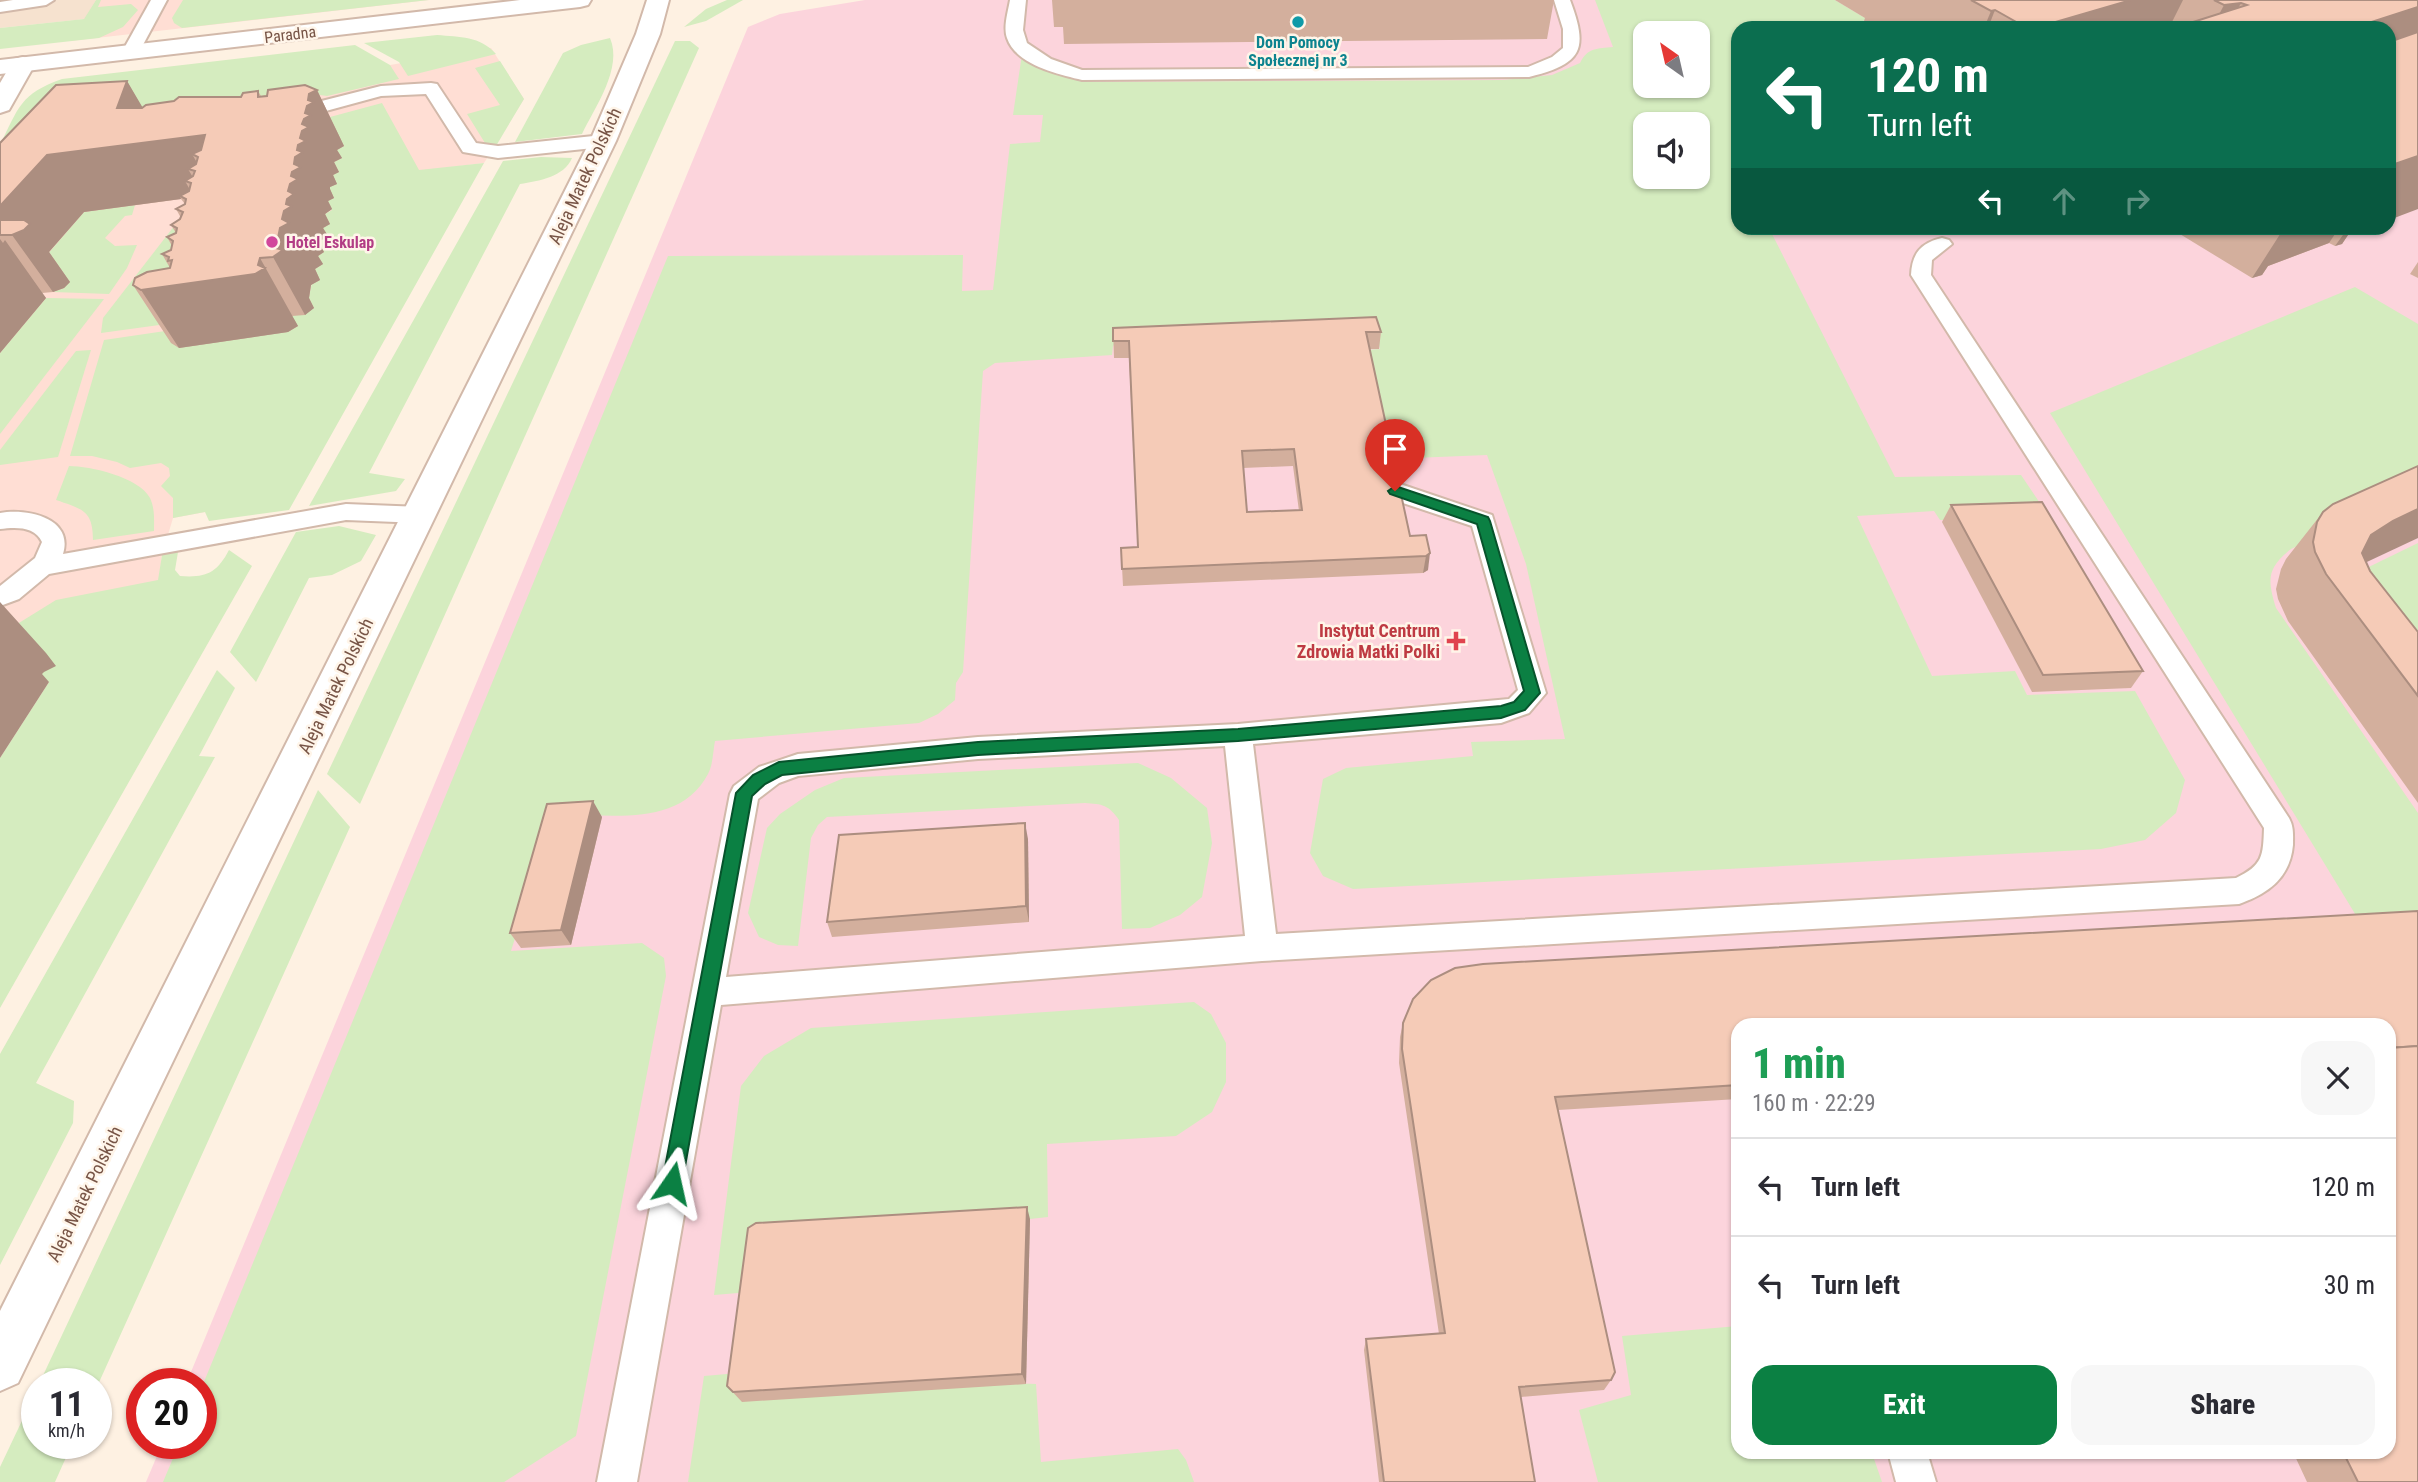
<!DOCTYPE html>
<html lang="en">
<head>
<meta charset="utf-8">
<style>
	body { margin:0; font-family:"Roboto Condensed",sans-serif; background:#f7f7f7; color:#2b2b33; height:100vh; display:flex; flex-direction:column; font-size:26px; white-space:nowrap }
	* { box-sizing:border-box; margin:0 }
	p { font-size:23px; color:#7c7c81 }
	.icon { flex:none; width:38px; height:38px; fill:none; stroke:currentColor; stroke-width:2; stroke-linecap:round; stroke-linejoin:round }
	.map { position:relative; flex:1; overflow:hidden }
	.panel { position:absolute; left:1731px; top:1018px; width:665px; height:441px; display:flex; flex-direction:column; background:#fff; border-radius:21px; box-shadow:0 2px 5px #0004 }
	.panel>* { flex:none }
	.top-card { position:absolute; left:1731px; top:21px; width:665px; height:214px; border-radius:21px; box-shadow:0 2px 5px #0004; background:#0b6e4f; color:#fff; overflow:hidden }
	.needle { width:46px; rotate:326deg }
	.controls { position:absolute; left:1633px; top:21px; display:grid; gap:14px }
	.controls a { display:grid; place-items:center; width:77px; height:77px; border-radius:14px; background:#fff; box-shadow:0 2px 5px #0004; font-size:35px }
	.speed { position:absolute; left:21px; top:1368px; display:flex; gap:14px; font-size:35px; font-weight:700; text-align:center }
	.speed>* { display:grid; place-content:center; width:91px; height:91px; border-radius:50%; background:#fff; box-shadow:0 2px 5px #0004; line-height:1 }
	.speed small { font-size:18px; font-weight:400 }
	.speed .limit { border:10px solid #d22; background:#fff; color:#111 }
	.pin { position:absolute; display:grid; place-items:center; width:60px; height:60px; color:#fff; margin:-72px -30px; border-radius:50% 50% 50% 0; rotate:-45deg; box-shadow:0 0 7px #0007 }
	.pin .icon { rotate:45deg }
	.me { position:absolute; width:77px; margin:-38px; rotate:11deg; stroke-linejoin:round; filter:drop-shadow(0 0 5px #0008) }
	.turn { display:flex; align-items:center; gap:24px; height:147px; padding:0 21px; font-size:32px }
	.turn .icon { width:91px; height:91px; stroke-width:2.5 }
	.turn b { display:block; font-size:49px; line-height:60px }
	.lanes { display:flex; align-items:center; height:66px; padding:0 21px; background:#0003; justify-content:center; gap:35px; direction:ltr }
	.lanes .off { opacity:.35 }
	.round { display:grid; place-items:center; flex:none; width:74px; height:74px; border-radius:21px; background:#f7f7f7 }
	.summary { display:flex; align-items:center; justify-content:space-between; height:119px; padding:0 21px }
	h1 { font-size:42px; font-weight:800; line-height:52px; color:#1e9e55 }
	.button { display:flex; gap:14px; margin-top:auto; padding:14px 21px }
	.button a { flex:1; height:80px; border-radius:21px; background:#0b8043; color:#fff; font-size:28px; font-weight:800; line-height:80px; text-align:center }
	.button a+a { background:#f7f7f7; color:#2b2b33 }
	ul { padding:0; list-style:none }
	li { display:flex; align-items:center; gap:21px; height:98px; padding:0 21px; border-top:2px solid #e1e1e2 }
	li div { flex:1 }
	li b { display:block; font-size:26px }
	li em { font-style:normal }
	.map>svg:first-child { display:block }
	.residential { fill:#f6e2cf }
	.commercial { fill:#ffded4 }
	.medical { fill:#fcd4dc; fill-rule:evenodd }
	.green { fill:#d5ecbf; fill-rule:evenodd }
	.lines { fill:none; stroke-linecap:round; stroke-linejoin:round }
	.service-casing { stroke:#d2b9aa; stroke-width:4 }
	.minor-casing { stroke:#d2b9aa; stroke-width:4 }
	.tertiary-casing { stroke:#d2b9aa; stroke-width:4 }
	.service { fill:#fff; fill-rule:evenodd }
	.minor { fill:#fff; fill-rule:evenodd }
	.tertiary { fill:#fff; fill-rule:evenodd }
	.wall { fill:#d3af9d; fill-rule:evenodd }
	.shaded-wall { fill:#ac8e80 }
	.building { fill:#f5cbb7; stroke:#ac8e80; stroke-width:2; fill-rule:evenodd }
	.route { fill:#0b8043; stroke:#07532c; stroke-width:2 }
	.culture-dot { fill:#0f9aa8; stroke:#fff5e9; stroke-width:2.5 }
	.hotel-dot { fill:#d1479c; stroke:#fff5e9; stroke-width:2.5 }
	.health-dot { fill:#e0444e; stroke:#fff5e9; stroke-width:2.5 }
	.labels { text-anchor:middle; stroke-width:5; stroke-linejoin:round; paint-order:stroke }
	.far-street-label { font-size:16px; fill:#775446; stroke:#fff5e9 }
	.far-culture-label { font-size:16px; font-weight:bold; fill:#0d838f; stroke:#fff5e9 }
	.far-hotel-label { font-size:16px; font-weight:bold; fill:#b23c85; stroke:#fff5e9; text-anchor:start }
	.street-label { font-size:18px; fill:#775446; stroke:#fff5e9 }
	.health-label { font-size:18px; font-weight:bold; fill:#be3a42; stroke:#fff5e9; text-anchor:end }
</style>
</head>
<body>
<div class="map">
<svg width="2418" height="1482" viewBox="0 0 2418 1482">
	<rect width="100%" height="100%" fill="#fef1e2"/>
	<path class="residential" d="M0,0H96L85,19L0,28Z"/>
	<g class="commercial">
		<path d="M96,0H429L70,41Z"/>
		<path d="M491,48L524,99L484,163L419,171L205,512L173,518L162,555L159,580L0,836V194L390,65Z"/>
	</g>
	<path class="medical" d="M865,0H2418V1482H146L162,1444H201V1384H186L748,27L780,14ZM1738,28H2389V228H1738ZM1645,33H1698V86H1645ZM1645,124H1698V177H1645ZM1738,1026H2389V1452H1738Z"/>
	<g class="green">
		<path d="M96,0H101L98,7L131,4L138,10L123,27L99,38L0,49V28L84,19Z"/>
		<path d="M183,0H429L182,28L174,23L172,18Z"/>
		<path d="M727,0H743L706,21L684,27L706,9Z"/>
		<path d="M1595,0H1835L1867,19L1863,21L1875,28H1738V228H1769L1895,477L2021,475L2050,518L1940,520L1934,511L1857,516L1932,676L2015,671L2027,695L2135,691L2185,780L2176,813L2145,840L2101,849L1353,889L1323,876L1310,853L1323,779L1346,768L1473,756L1471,742L1565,739L1526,564L1487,455L1389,459L1365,350L1380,349L1376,335L1116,343L1113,346L1112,355L995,363L983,371L963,672L956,683L955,700L938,714L919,723L715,741C713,751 713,765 708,774C679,829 607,814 554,814L511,951L642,943L664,958L666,976L576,1436L504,1482H163L179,1444H201V1389L668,256L963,255L962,291L993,290L1010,144L1040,142L1043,115H1013L1022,54L1040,68L1083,82L1503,80L1552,75L1580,63C1588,47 1597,49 1613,47ZM1645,33H1698V86H1645ZM1645,124H1698V177H1645Z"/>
		<path d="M437,35C460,37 480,36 496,54L408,76L399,62L364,43Z"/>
		<path d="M610,38C623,68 595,107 582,134L515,142L563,53L581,45Z"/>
		<path d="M675,41H690L699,48L360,804L327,774Z"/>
		<path d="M355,45L390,65L399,79L327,96L306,93L0,145C19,107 20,94 62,79Z"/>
		<path d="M500,61L524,99L496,146L485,143L467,114L500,105L475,68Z"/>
		<path d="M382,103L419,170L484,163L289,510L209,521L205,512L173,518V498L161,486L170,476L169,468L161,463L130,468L117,462L92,456H70L104,340L172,330L291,323L292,316L307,305L315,269L322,264L316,261L325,214L332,210L326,207L334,162L341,158L304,124Z"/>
		<path d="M541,157L572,158C564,177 539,181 520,184L369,473L405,479L396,491L309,506L503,161Z"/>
		<path d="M135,205L132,215L125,216L105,238L115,246L137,245L127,268L109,294L53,292L64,288L28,277L84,212Z"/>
		<path d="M175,225L203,319L101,333L103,318Z"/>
		<path d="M2355,287L2418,324V490L2291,549C2267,568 2267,579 2276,608L2418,813V919L2360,922L2050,413Z"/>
		<path d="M46,298L104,299L0,434V353Z"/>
		<path d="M91,350L58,457L0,465V450L76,351Z"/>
		<path d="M69,466C90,466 139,477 150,498C155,509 154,519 154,531L93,540C93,510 82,509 56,500Z"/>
		<path d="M339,526L376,535L361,561L332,575L309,578L256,682L230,652L296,532Z"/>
		<path d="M2418,543V729L2342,580Z"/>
		<path d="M229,550L252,566L0,1008V758L49,682L39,681L14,626L56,600L158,580L162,555L178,552L175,570L180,576C206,578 217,573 229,550Z"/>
		<path d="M217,670L235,688L199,756L215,757L36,1083L74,1101L73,1123L0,1265V1054Z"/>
		<path d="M1138,763L1171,778L1207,808L1212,843L1202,897L1180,915L1150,928L1122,929L1119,820C1109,805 1102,804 1085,803L827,817L818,825L811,838L798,946L778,945L759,937L748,913L767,828L780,814L815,790L844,778Z"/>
		<path d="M318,790L350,827L96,1389V1384H39Z"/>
		<path d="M1194,1002L1211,1014L1226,1043V1082L1212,1112L1176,1136L1047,1144L1048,1217L1030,1219L750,1292L714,1295L741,1086L764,1056L811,1028Z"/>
		<path d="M1738,1326V1452L1872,1453L1882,1482H1598L1579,1410L1631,1395L1622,1336Z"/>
		<path d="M738,1373L1036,1384L1041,1462L1178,1449L1186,1460L1194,1482H688L704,1376Z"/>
		<path d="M37,1389V1444H72L55,1482H0V1467Z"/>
	</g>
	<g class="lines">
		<g class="service-casing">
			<g id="service">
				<path d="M13,0H54L46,5L0,12V2Z"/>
				<path d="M151,0H167L137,56H125L122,52Z"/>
				<path d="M1010,0H1026L1023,30L1027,43L1051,59L1082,70L1528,67L1552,57L1563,48V29L1554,0H1570C1589,50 1582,64 1529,77L1082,80C1058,74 1016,65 1007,38C1003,27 1008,12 1010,0Z"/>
				<path d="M431,83L437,84L476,143L498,146L603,135L612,141L603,147L498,158L463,152L426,94L381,96L289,121L280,115L282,111L381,86Z"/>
				<path d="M1942,238L1949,240L1952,244L1932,260L1931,275L2289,818C2294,827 2293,835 2293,845C2290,878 2268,894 2239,904L1262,961L721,1005L637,1482H597L730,794L734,786L759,767L798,754L978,737L1238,724L1509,699L1518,690L1472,526L1385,497L1382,491L1385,485L1394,483L1403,485L1492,515L1546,693L1529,713L1501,723L1253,744L1276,934L2236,878C2263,865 2263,856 2264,828L1911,275C1912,254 1920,243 1942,238ZM1225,746L1245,936L726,977L758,799L779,783L798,776L978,759Z"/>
				<path d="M346,504L421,507L430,509L433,515L430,521L421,523L346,520L49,574L19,599L0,606V586L35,558L42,542C35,526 15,527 0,529V513C27,508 74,518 63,554Z"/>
				<path d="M1888,1452H1927L1936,1482H1896Z"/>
			</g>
		</g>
		<g class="minor-casing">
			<path id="minor" d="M23,57L32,59L35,64L9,110L0,113V83L14,59Z"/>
		</g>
		<g class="tertiary-casing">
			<g id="tertiary">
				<path d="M520,0H591L588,5L580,7L0,74V60Z"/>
				<path d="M647,0H669L660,34L616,141L18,1383L0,1391V1311L590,141L636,34Z"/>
			</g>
		</g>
		<use href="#service" class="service"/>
		<use href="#minor" class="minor"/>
		<use href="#tertiary" class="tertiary"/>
	</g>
	<g class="wall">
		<path d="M1052,0H1554L1547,39L1064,44L1063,27H1054Z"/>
		<path d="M1835,0H2418L2389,28H1877L1864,21L1865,18Z"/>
		<path d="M127,81L142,108L241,97L258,91L261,96L317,90L344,146L337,150L342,158L334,162L339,172L333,175L337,184L330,187V189L334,198L328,201L332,209L325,214L330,224L323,228L328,236L320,241L319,243L324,252L318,256L323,264L315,269L320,280L311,285L309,298L314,308L305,315L292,316L298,326L288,332L179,348L171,343L133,285L170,268L162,254L171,250L172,246L167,237L176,233L171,225L180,219L181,218L176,209L185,204L181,199L84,212L49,252L70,282L64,288L53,292L42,293L46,298L0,353V143Z"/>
		<path d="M2170,228H2369L2348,235L2342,244L2335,246L2329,243L2268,266L2262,275L2252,278Z"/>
		<path d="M2418,262V278L2410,274Z"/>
		<path d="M1113,328L1381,332L1379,349H1369L1410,536L1426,535L1428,570L1423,573L1123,586L1121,548L1138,547L1129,358H1114ZM1293,466L1299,511L1247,512L1243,468Z"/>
		<path d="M1951,505L2143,671L2131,688L2032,692L1942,522Z"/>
		<path d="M2323,512L2366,562L2370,571L2418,632V803L2288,621L2278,599L2276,589L2281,569L2286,559Z"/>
		<path d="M602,817L571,945L521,948L510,933Z"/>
		<path d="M1028,839L1029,922L832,937L827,922Z"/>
		<path d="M2418,911V1482H2307L2293,1452H2389V1026H1738V1099L1558,1110L1611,1380L1604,1390L1521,1397L1535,1482H1379L1364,1350L1366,1339L1439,1334L1399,1063L1400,1037L1403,1023Z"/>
		<path d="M1030,1219L1026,1384L742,1402L727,1386Z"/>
	</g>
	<g class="shaded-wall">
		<path d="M2131,0H2183L2169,28H2035Z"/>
		<path d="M2241,3L2228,28H2212L2224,5Z"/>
		<path d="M2418,7V60L2389,71V28H2353Z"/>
		<path d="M1995,10L1988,28H1984L1991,11Z"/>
		<path d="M127,81L160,137L205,135L236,191L198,157L192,154L215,194L195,171L188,169L204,196L191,183L185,181L194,197L180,196L181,199L84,212L49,252L70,282L64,288L53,292L12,235H0V206L47,155L117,108Z"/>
		<path d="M317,90L344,146L337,150L342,158L334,162L339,172L333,175L337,184L330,187V189L334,198L328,201L332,209L325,214L330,224L323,228L328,236L320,241L319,243L324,252L318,256L323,264L315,269L320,280L311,285L309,298L314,308L305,315L273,257L282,219L309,94Z"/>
		<path d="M2418,156V209L2389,220V166Z"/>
		<path d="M2284,228H2339L2329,243L2268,266L2262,275L2252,278Z"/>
		<path d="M2348,228H2369L2348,235L2342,244L2335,246Z"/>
		<path d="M0,239L3,243L5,240L46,298L0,353Z"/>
		<path d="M260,258L298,326L288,332L179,348L141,290L258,265Z"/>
		<path d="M2418,509V538L2354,568L2371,535L2393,521Z"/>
		<path d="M1430,553L1428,570L1423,573L1426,556Z"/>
		<path d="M0,602L46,653L56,666L44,672L42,674L49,682L0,758Z"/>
		<path d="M593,801L602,817L571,945L561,930Z"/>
		<path d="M1025,823L1028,839L1029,922L1026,906Z"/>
		<path d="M1027,1207L1030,1219L1026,1384L1022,1374Z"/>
	</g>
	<g class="building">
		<path d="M1971,0H2131L2035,28H2027L1995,10L1991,11Z"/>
		<path d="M2214,0H2418V7L2353,28H2174L2247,5L2241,3L2224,5Z"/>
		<path d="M2418,32V156L2389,166V42Z"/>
		<path d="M127,81L117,108H142L146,105L174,101L179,97H241L243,93L258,91V97L267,96L268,90L305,85L317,90L309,94L308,100L314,102L307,106L305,113L311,115L304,119L302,124L309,127L302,131L300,138L306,141L298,145L297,150L303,152L295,157L294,164L301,167L292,172L291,176L298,179L290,184L288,191L294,194L287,199L286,204L292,206L284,211L282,219L289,223L280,228L276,248L283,250L273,257L260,258L258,265L265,268L255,274L141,290L133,285L135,278L147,272L170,268L172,260L168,261L169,257L162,254L171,250L173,241L167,237L176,233L177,228L171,225L180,219L183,212L176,209L185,204L186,199L180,196L189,191L191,183L185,181L193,176L195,171L188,169L196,164L198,157L192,154L201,150L205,135L47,155L0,206V143L56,85Z"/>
		<path d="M0,220H24L30,224L24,230L12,235H0Z"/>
		<path d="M1376,317L1381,332H1366L1410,536L1426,535L1430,553L1426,556L1122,569L1121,548L1138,547L1129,341H1113V328ZM1294,449L1302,510L1247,512L1242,451Z"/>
		<path d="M2418,466V509L2393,521L2371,535L2362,553L2370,571L2418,632V696L2326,574L2315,552L2313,542L2317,522L2323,512L2333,504Z"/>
		<path d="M2042,502L2143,671L2043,675L1951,505Z"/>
		<path d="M593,801L561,930L510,933L547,804Z"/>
		<path d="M1025,823L1026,906L827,922L839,835Z"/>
		<path d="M2418,911V1046L2389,1048V1026H1738V1085L1555,1097L1615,1372L1611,1380L1519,1387L1535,1482H1384L1366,1339L1445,1333L1402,1049L1403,1023L1413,999L1431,980L1455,968L1483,964Z"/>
		<path d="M2418,1046V1482H2358L2343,1452H2389V1048Z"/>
		<path d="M1027,1207L1022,1374L733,1392L727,1386L748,1228L756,1223Z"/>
	</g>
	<path class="route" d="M1395,486L1488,517L1490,521L1540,693L1525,710L1501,718L1238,741L978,755L782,775L765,784L752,796L682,1183L679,1189L672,1192L665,1189L662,1183L736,793L753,775L779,762L978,742L1238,729L1501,706L1514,702L1524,691L1477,524L1390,494L1388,491Z"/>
	<circle class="culture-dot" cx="1298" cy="22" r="7"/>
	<circle class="hotel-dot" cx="272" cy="242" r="7"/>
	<path class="health-dot" d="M1452.5 630.5h7v7h7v7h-7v7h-7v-7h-7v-7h7z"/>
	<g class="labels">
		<g class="far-street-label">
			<text transform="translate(290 34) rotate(-7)" y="6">Paradna</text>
		</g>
		<g class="far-culture-label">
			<text x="1298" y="48">Dom Pomocy<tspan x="1298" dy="18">Społecznej nr 3</tspan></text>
		</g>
		<g class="far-hotel-label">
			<text x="286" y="248">Hotel Eskulap</text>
		</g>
		<g class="street-label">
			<text transform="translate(585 176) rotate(-65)" y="6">Aleja Matek Polskich</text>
			<text transform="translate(336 686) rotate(-64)" y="6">Aleja Matek Polskich</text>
			<text transform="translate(85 1194) rotate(-64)" y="6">Aleja Matek Polskich</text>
		</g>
		<g class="health-label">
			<text x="1440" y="637">Instytut Centrum<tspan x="1440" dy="21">Zdrowia Matki Polki</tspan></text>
		</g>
	</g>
</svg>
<div class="controls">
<a><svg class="needle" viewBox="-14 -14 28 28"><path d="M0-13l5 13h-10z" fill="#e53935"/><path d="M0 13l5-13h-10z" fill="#7c7c81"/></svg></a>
<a><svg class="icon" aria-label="sound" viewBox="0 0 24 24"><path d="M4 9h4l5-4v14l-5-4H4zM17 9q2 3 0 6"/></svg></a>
</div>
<div class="speed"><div>11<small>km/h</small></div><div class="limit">20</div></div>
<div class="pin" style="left:1395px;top:491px;background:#d93025"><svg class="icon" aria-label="arrive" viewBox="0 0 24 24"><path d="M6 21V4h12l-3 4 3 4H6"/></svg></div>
<svg class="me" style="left:672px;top:1183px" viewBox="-20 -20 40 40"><path d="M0-17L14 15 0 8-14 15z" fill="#0b8043" stroke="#fff" stroke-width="4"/></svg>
<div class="top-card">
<div class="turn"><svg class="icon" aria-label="left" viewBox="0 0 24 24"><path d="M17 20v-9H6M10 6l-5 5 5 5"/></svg><div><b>120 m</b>Turn left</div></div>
<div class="lanes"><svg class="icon" aria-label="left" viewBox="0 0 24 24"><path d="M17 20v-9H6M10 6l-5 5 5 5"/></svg><svg class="icon off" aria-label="ahead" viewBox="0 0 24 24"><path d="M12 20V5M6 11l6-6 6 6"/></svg><svg class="icon off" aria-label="right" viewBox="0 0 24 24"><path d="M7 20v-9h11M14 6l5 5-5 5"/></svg></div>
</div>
<section class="panel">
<div class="summary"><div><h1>1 min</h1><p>160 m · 22:29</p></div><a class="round"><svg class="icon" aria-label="close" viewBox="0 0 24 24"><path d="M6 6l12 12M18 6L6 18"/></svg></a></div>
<ul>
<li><svg class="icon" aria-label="left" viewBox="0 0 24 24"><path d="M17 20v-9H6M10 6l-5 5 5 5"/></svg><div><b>Turn left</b></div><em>120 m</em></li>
<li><svg class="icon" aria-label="left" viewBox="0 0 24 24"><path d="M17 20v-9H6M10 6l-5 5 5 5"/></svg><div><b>Turn left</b></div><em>30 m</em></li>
</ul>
<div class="button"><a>Exit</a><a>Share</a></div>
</section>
</div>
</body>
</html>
